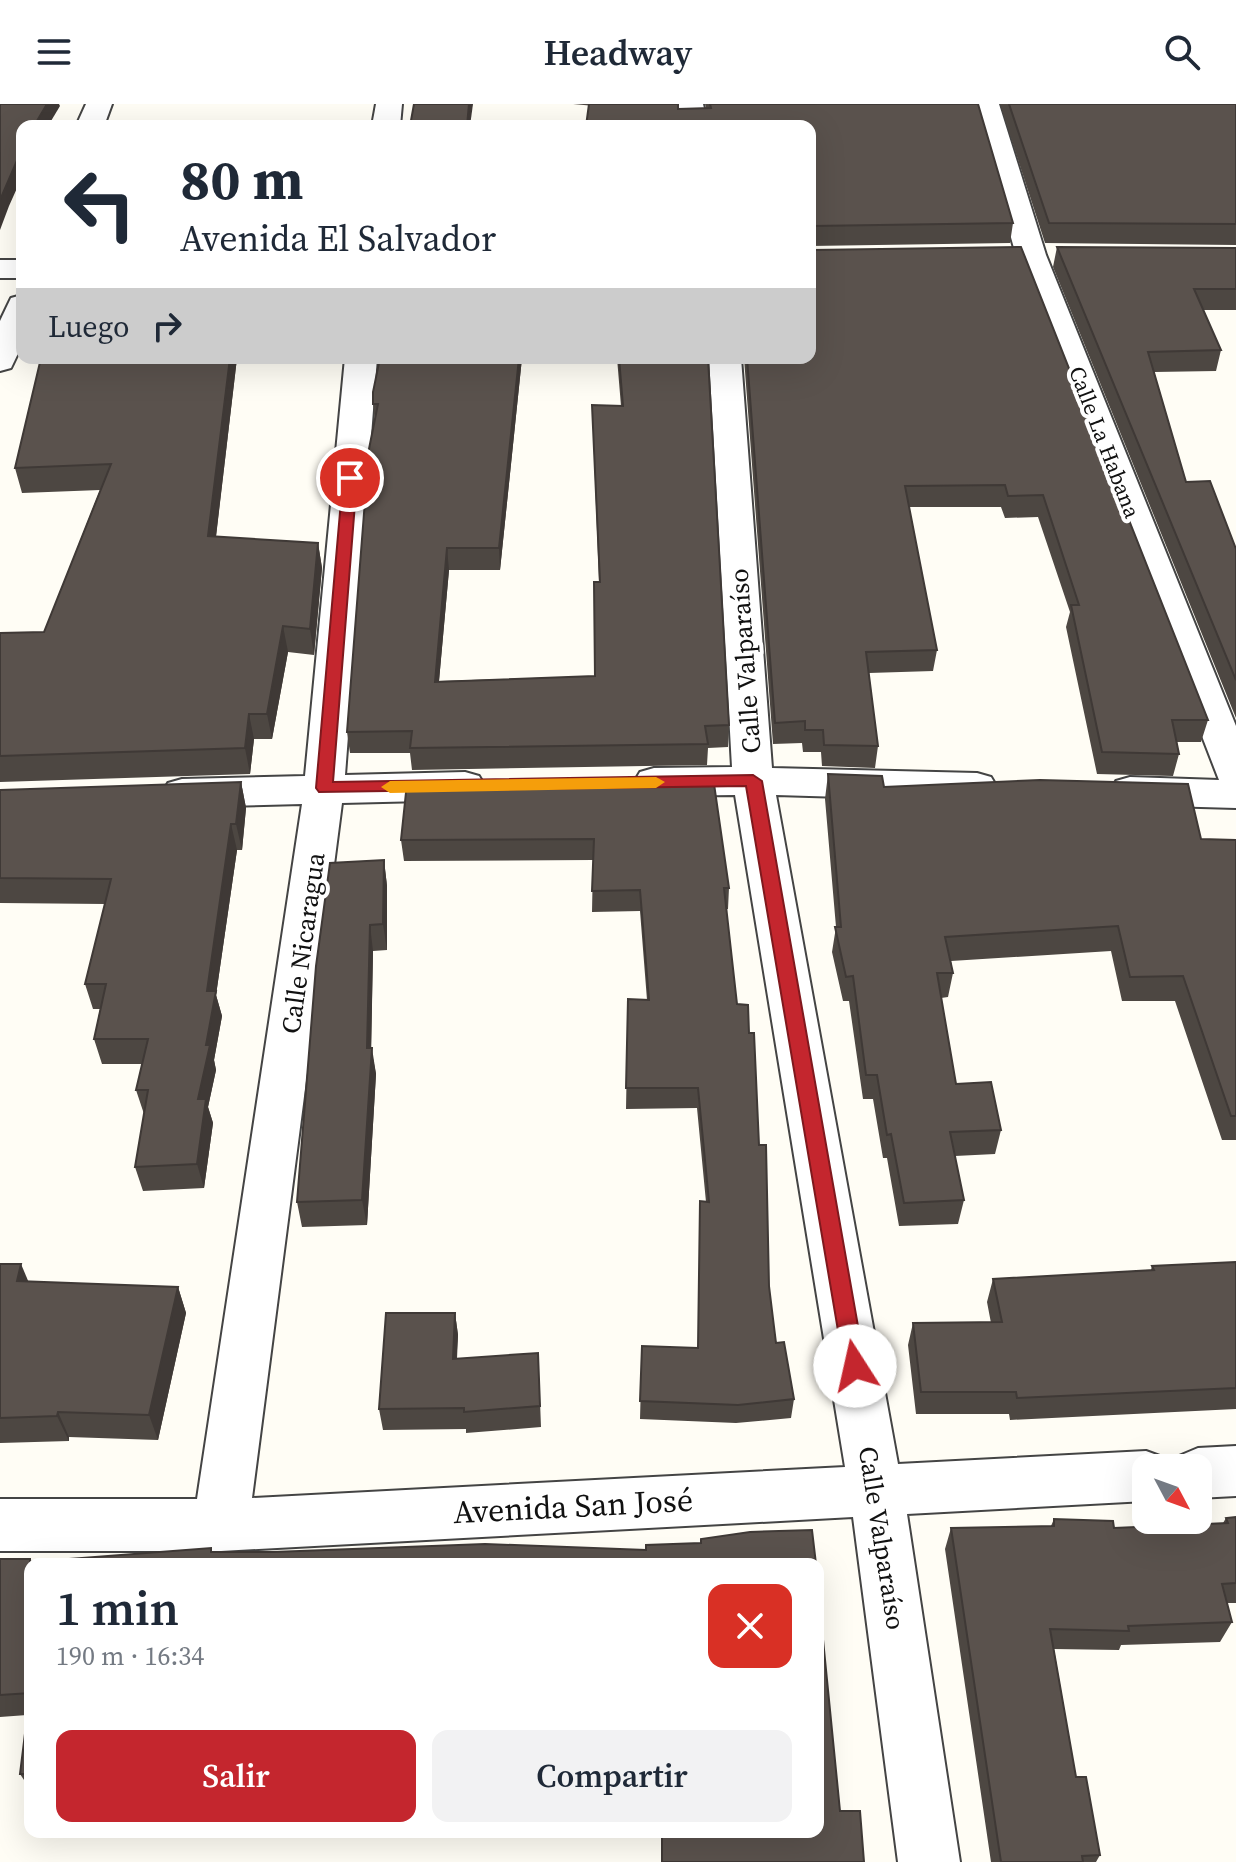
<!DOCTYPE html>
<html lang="es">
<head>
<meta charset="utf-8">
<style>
	body { margin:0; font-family:"Source Serif 4",serif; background:#f2f2f3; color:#1f2937; height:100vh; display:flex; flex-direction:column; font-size:30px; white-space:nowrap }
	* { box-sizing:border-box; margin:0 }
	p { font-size:26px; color:#747a83 }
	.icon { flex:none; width:44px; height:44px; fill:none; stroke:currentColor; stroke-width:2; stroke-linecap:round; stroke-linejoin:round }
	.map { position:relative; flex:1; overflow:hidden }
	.details { position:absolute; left:24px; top:1454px; width:800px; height:280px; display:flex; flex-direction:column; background:#fff; border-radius:16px; box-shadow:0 8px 32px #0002 }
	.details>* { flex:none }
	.banner { position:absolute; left:16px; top:16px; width:800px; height:244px; border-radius:16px; box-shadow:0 8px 32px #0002; background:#fff; color:#1f2937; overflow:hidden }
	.needle { width:52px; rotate:131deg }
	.buttons { position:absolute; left:1132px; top:1350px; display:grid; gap:16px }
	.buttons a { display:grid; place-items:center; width:80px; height:80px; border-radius:16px; background:#fff; box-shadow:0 8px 32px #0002; font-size:40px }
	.pin { position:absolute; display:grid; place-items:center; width:68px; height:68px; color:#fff; margin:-34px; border:4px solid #fff; border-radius:50%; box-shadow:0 2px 8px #0007 }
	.me { position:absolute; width:88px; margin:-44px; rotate:350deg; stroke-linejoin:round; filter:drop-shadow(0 0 6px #0008) }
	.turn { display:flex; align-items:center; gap:28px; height:168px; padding:0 32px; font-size:36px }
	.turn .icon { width:104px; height:104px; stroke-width:2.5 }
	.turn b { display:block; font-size:56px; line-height:68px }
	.then { display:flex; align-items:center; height:76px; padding:0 32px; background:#0003; gap:16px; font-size:30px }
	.round { display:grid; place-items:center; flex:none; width:84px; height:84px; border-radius:16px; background:#f2f2f3 }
	.summary { display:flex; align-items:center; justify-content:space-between; height:136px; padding:0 32px }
	h1 { font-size:48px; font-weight:600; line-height:60px }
	.action { display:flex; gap:16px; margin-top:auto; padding:16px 32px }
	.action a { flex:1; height:92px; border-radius:16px; background:#c4262e; color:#fff; font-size:32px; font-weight:600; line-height:92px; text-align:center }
	.action a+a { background:#f2f2f3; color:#1f2937 }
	header { display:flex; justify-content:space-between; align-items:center; height:104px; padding:0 32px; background:#fff; font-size:36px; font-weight:600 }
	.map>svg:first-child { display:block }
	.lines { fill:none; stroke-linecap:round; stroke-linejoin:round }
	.minor-casing { stroke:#444; stroke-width:4 }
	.minor { fill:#fff; fill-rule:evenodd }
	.wall { fill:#4d4742 }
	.shaded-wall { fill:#3f3936 }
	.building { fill:#5a524d; stroke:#3f3936; stroke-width:2 }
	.route { fill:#c4262e; stroke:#7f191e; stroke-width:2 }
	.slow { fill:#f59e0b }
	.labels { text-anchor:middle; stroke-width:8; stroke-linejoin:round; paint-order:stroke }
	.far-street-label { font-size:22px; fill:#111; stroke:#fff }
	.street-label { font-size:26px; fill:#111; stroke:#fff }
	.near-street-label { font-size:32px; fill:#111; stroke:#fff }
</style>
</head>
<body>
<header><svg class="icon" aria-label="menu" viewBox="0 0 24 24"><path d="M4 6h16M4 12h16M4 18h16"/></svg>Headway<svg class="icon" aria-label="search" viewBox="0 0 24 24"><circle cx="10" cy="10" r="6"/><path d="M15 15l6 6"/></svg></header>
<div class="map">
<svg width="1236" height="1758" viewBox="0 0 1236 1758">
	<rect width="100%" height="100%" fill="#fffdf5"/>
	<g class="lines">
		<g class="minor-casing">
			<g id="minor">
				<path d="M86,0H112L104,22H76Z"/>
				<path d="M376,0H402L400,22H372Z"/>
				<path d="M677,0H703L708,22H680Z"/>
				<path d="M973,0H999L1046,151L1236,622V704L1130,701L1116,697L1110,687L1116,677L1130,673L1219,676L1016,151Z"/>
				<rect x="0" y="156" width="22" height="18"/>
				<path d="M22,191V241L11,264L0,267V217L11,194Z"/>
				<path d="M345,254H377L345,671L465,668L479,672L485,682L479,692L465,696L342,699L252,1394L845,1363L735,691L654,692L640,688L634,678L640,668L654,664L732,663L709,254H741L772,664L977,669L991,673L997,683L991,693L977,697L776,691L898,1360L1146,1347L1165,1354L1169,1364H1146V1397L907,1410L960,1758H898L853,1413L221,1447H0V1395H197L302,700L182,703L168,699L162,689L168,679L182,675L305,672Z"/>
				<path d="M1236,1342V1392L1198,1394V1364H1173L1179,1352L1198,1344Z"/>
			</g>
		</g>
		<use href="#minor" class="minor"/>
	</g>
	<g class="wall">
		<path d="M573,0H678V5L706,4L705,0H978L1013,119L1010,139L810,142V22Z"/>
		<path d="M1000,0H1236V141L1045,139Z"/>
		<path d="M1021,143L1208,616L1201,638H1177L1179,650L1173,672L1097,670L1066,523L1070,508L1038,413L1005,414L1001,403H909L937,546L933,567L869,569L878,642L875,664L822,662L821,648H803L802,639L773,640L744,254H810L812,146Z"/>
		<path d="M1057,143L1236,144V206H1203L1221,246L1216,267L1154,268L1186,378L1236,445V614L1053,163Z"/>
		<path d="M41,254H237L216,433L318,439L322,464L314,551L288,548L272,635H254L250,670L0,678V529L44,528L100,386L22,389L15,364Z"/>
		<path d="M380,254H522L500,466H449L439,577L595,572L599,478L592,301L621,302L617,254H708L729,621L728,643L708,644L707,661L412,666L410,649H350L347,628L375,318L373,300Z"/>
		<path d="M828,670L884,683L1201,735L1236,736V1036H1222L1175,897H1122L1111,847L951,857L953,869L948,893L941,894L956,980L1001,1026L995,1050L955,1052L964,1096L958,1120L899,1122L887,1054H883L873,995H863L849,897H843L832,848L836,823L825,695Z"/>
		<path d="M713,673L729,784L728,805H726L737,900L749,929L759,1041L769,1182L776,1239L794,1295L791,1314L736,1319L640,1315L642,1242L698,1244L700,1097L706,1098L697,1004L626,1005L628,895L647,896L640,807L592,808L593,756L404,757L401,736Z"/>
		<path d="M241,678L246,704L242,746H237L216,891L222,912L214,956L216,966L208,1003L213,1019L204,1084L143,1087L135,1063L144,1010L136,986L143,960H102L94,935L100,905H93L85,880L105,800L0,799V686Z"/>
		<path d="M384,756L387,782V846L373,847L371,944L376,970L367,1121L302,1123L297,1098Z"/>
		<path d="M1236,1158V1305L1010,1316L1009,1310H916L908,1241L913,1219H991L987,1198L993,1175L1151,1166L1152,1162Z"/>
		<path d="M0,1160L28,1178L178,1183L186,1209L158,1336L69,1333V1337L0,1339Z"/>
		<path d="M455,1209L458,1231L457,1255L539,1271L541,1323L466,1329V1325L383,1326L379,1305Z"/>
		<path d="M1236,1413V1499H1227L1232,1518L1220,1538L1121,1541L1119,1546L1054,1545L1076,1673L1100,1751L1096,1758H991L945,1445L951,1424L1051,1422L1054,1415L1114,1424L1223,1419L1226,1414Z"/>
		<path d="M211,1444L212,1448L816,1460H30V1685L20,1670L27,1611L0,1613V1455H30L32,1458Z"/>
	</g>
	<g class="shaded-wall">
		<path d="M47,0H59L60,2L48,22H34Z"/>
		<path d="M469,0H473L470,22H467Z"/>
		<path d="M22,45V73L9,102L0,126V96Z"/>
		<path d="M230,254H237L213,457L208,432Z"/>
		<path d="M519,254H522L500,466L499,444Z"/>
		<path d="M318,439L322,464L314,551L310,525Z"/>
		<path d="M447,444L449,466L437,599L435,578Z"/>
		<path d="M283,522L288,548L272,635L267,610Z"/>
		<path d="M249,610L254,635L250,670L245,644Z"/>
		<path d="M241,678L246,704L242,746L236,720Z"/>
		<path d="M231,720L237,746L216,891L222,912L214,956L216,966L208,1003L213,1019L204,1084L197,1060L198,995L206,941L207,887Z"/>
		<path d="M384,756L387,782V846L383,820Z"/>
		<path d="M370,821L373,847L371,955L372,944L376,970L367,1121L362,1096Z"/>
		<path d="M21,1160L32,1186L17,1177Z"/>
		<path d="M178,1183L186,1209L158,1336L149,1311Z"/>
		<path d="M455,1209L458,1231L455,1276L453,1255Z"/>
		<path d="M58,1308L69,1333V1337L57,1312Z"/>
	</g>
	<g class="building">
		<path d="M0,0H47L34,22H22V45L0,96Z"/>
		<path d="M414,0H469L467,22H410Z"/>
		<path d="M589,0H678V5L711,4L710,0H978L1013,119L812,122L810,123V22H586Z"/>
		<path d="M1009,0H1236V120L1049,119Z"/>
		<path d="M1021,143L1208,616H1172L1179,650L1102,648L1071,501H1079L1043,391L1008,392L1005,381L905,382L937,546L866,548L878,642L824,641L823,626H805V617L775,619L747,254H810V144L812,146Z"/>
		<path d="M1057,143L1236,144V185H1194L1221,246L1148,248L1186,378L1210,377L1236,445V576Z"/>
		<path d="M41,254H230L208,432L318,439L310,525L283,522L267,610H249L245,644L0,652V529L44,528L111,360L15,364Z"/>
		<path d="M380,254H519L499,444H447L435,578L595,572L594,478H600L592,301L623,302L619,254H708L729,621L705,622L708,640L410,644L412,627L347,628L369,345L378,300H373V288Z"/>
		<path d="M828,670L882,672L884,683L1040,676L1188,680L1201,735L1236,736V1012H1231L1183,872L1130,873L1118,822L945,833L953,869H937L956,980L991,978L1001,1026L950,1028L964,1096L904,1099L891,1030L887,1031L877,971H866L853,872L846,873L835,823H841Z"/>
		<path d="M713,673L729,784H724L737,900L748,901L749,929H754L759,1041H766L769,1182L776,1239L784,1238L794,1295L738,1301L640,1297L642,1242L698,1244L700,1097L709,1098L698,984H626L628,895L649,896L640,786L592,787L594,735L401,736L407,679Z"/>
		<path d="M241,678L236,720H231L207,887H216L206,941H210L198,995H206L197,1060L135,1063L148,986H136L148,935H94L106,880H85L111,775L0,774V686Z"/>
		<path d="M384,756L383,820L370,821L367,944H372L362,1096L297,1098L316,862L330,759Z"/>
		<path d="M1236,1158V1284L1017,1294L1016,1288H921L913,1219L1002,1218L993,1175L1154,1166L1152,1162Z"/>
		<path d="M0,1160H21L17,1177L178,1183L149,1311L58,1308L57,1312L0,1314Z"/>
		<path d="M386,1209H455L453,1255L538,1249L540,1302L464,1308V1304L379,1305Z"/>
		<path d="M1236,1413V1479L1222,1480L1232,1518L1128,1522L1129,1527L1050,1525L1076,1673H1086L1100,1751L1082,1752L1083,1758H1001L951,1424L1054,1422V1415L1113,1417L1114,1424L1228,1419L1226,1414Z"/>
		<path d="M812,1426L816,1460H30V1670H20L30,1589L0,1591V1455H30V1458L211,1444V1448H273L485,1440L646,1446V1441L701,1439V1435L750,1428Z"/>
		<path d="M818,1485L840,1707H860L864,1758H662V1728H818Z"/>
	</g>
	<path class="route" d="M350,370L357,374L333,678L753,671L762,677L865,1262L862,1269L855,1272L847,1269L844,1262L746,682L319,688L316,684L343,374Z"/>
	<path class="slow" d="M656,673L665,678L656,684L390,689L381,683L390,677Z"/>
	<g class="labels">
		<g class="far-street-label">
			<text transform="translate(1105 338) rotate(69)" y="8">Calle La Habana</text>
		</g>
		<g class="street-label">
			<text transform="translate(745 557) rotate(-94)" y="9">Calle Valparaíso</text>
			<text transform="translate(303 839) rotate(-82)" y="9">Calle Nicaragua</text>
			<text transform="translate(882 1434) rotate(81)" y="9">Calle Valparaíso</text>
		</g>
		<g class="near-street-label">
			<text transform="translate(573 1402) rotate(-3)" y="11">Avenida San José</text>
		</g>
	</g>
</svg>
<div class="buttons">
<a><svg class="needle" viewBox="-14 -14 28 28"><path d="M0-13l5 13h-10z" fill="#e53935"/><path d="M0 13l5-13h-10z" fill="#747a83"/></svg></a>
</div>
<div class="pin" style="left:350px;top:374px;background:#d93025"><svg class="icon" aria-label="arrive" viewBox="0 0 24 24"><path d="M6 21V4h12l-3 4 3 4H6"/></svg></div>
<svg class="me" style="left:855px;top:1262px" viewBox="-20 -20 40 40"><circle r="19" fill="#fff"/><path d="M0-13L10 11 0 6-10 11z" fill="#c4262e"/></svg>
<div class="banner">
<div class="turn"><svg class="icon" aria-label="left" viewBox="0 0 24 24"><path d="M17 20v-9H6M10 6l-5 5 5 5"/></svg><div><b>80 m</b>Avenida El Salvador</div></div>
<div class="then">Luego<svg class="icon" aria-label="right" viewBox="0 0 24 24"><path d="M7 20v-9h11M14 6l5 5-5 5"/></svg></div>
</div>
<section class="details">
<div class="summary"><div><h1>1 min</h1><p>190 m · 16:34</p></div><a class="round" style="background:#d93025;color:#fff"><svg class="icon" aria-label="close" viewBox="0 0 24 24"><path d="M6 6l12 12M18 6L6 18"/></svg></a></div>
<div class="action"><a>Salir</a><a>Compartir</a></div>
</section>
</div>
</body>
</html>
